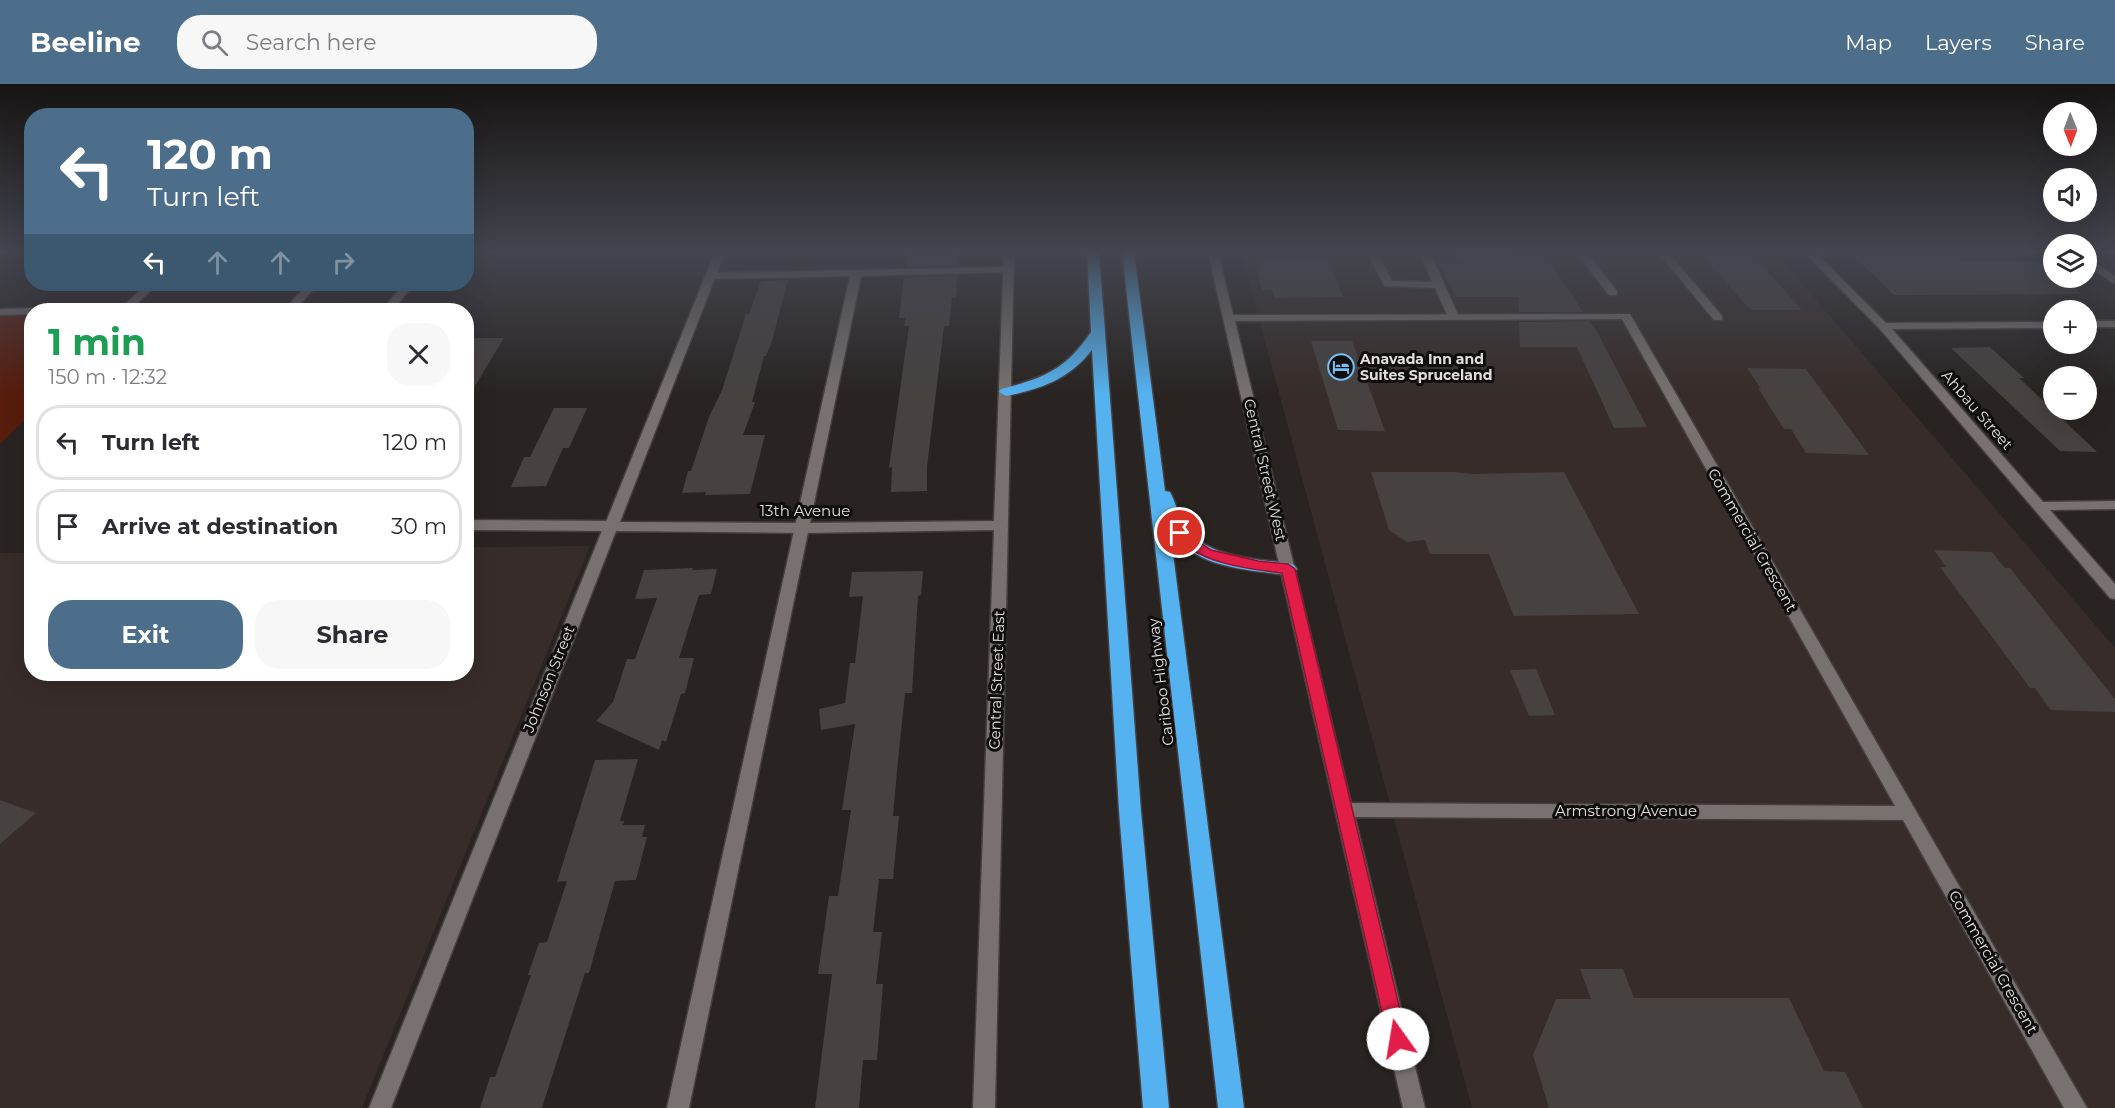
<!DOCTYPE html>
<html lang="en">
<head>
<meta charset="utf-8">
<style>
	body { margin:0; font-family:Montserrat,sans-serif; background:#f7f7f7; color:#2b2b33; height:100vh; display:flex; flex-direction:column; font-size:22px; white-space:nowrap }
	* { box-sizing:border-box; margin:0 }
	p { font-size:20px; color:#7c7c81 }
	.icon { flex:none; width:33px; height:33px; fill:none; stroke:currentColor; stroke-width:2; stroke-linecap:round; stroke-linejoin:round }
	.map { position:relative; flex:1; overflow:hidden }
	.details { position:absolute; left:24px; top:219px; width:450px; height:378px; display:flex; flex-direction:column; background:#fff; border-radius:24px; box-shadow:0 6px 24px #0002 }
	.details>* { flex:none }
	.top-card { position:absolute; left:24px; top:24px; width:450px; height:183px; border-radius:24px; box-shadow:0 6px 24px #0002; background:#4c6e8b; color:#fff; overflow:hidden }
	.needle { width:39px; rotate:179deg }
	.fabs { position:absolute; left:2043px; top:18px; display:grid; gap:12px }
	.fabs a { display:grid; place-items:center; width:54px; height:54px; border-radius:50%; background:#fff; box-shadow:0 6px 24px #0002; font-size:30px }
	.pin { position:absolute; display:grid; place-items:center; width:51px; height:51px; color:#fff; margin:-26px; border:3px solid #fff; border-radius:50%; box-shadow:0 2px 6px #0007 }
	.me { position:absolute; width:66px; margin:-33px; rotate:347deg; stroke-linejoin:round; filter:drop-shadow(0 0 4px #0008) }
	.turn { display:flex; align-items:center; gap:21px; height:126px; padding:0 24px; font-size:27px }
	.turn .icon { width:78px; height:78px; stroke-width:2.5 }
	.turn b { display:block; font-size:42px; line-height:51px }
	.lanes { display:flex; align-items:center; height:57px; padding:0 24px; background:#0003; justify-content:center; gap:30px; direction:ltr }
	.lanes .off { opacity:.35 }
	.round { display:grid; place-items:center; flex:none; width:63px; height:63px; border-radius:24px; background:#f7f7f7 }
	.head { display:flex; align-items:center; justify-content:space-between; height:102px; padding:0 24px }
	h1 { font-size:36px; font-weight:700; line-height:45px; color:#1e9e55 }
	.cta { display:flex; gap:12px; margin-top:auto; padding:12px 24px }
	.cta a { flex:1; height:69px; border-radius:24px; background:#4c6e8b; color:#fff; font-size:24px; font-weight:700; line-height:69px; text-align:center }
	.cta a+a { background:#f7f7f7; color:#2b2b33 }
	ul { padding:0; list-style:none }
	li { display:flex; align-items:center; gap:18px; height:75px; margin:0 12px 9px; padding:0 12px; border:3px solid #e1e1e2; border-radius:24px }
	li div { flex:1 }
	li b { display:block; font-size:22px }
	li em { font-style:normal }
	header { display:flex; align-items:center; gap:36px; box-sizing:border-box; height:84px; padding:0 30px; background:#4c6e8b; color:#fff }
	header strong { font-size:28px }
	nav { display:flex; gap:33px; margin-inline-start:auto; font-size:21px }
	.search { width:420px; height:54px; background:#f7f7f7; display:flex; align-items:center; gap:15px; box-sizing:border-box; padding:0 21px; border-radius:24px; color:#7c7c81; font-size:22px }
	.map>svg:first-child { display:block }
	.built { fill:#372c29 }
	.green { fill:#581d0d }
	.building { fill:#474140 }
	.lines { fill:none; stroke-linecap:round; stroke-linejoin:round }
	.lane-casing { stroke:#443f3e; stroke-width:3 }
	.street-casing { stroke:#443f3e; stroke-width:3 }
	.highway-casing { stroke:#443f3e; stroke-width:3 }
	.lane { fill:#78716f; fill-rule:evenodd }
	.street { fill:#78716f; fill-rule:evenodd }
	.highway { fill:#55b2f0; fill-rule:evenodd }
	.route { fill:#e11d48; stroke:#92132f; stroke-width:1.5 }
	.labels { text-anchor:middle; stroke-width:6; stroke-linejoin:round; paint-order:stroke }
	.far-poi-label { font-size:14px; font-weight:bold; fill:#e2dedd; stroke:#100e0d; text-anchor:start }
	.street-label { font-size:15px; fill:#e2dedd; stroke:#100e0d }
</style>
</head>
<body>
<header>
<strong>Beeline</strong>
<div class="search"><svg class="icon" aria-label="search" viewBox="0 0 24 24"><circle cx="10" cy="10" r="6"/><path d="M15 15l6 6"/></svg>Search here</div>
<nav><a>Map</a><a>Layers</a><a>Share</a></nav>
</header>
<div class="map">
<svg width="2115" height="1024" viewBox="0 0 2115 1024">
	<rect width="100%" height="100%" fill="#292422"/>
	<g class="built">
		<path d="M1241,168H1775L2115,564V1024H1472Z"/>
		<path d="M590,462L362,1024H0V469H31L32,590H466L467,463Z"/>
	</g>
	<path class="green" d="M32,227L31,330L0,360V228Z"/>
	<g class="building">
		<path d="M907,168H959L958,182L906,183Z"/>
		<path d="M1701,168H1750L1802,226H1750Z"/>
		<path d="M1850,168H1960V177H2037L2054,189V194H2061L2082,210L1894,211Z"/>
		<path d="M1460,171L1546,172L1583,228H1519L1518,213H1456L1439,180H1465Z"/>
		<path d="M1260,175H1328L1343,213L1274,214L1272,206H1262L1255,178H1261Z"/>
		<path d="M957,192L956,214H952L949,242H944L927,383V407L891,408L892,383L889,384L909,242H904L906,234H899L904,193Z"/>
		<path d="M788,196L772,257L766,272H764L752,318H755L743,351H765L750,410L705,411L706,408L682,409L688,387H691L709,333L722,306L746,230H749L761,197Z"/>
		<path d="M1589,237L1596,246L1647,343L1614,344L1577,263H1520L1519,238Z"/>
		<path d="M466,254H504L466,317Z"/>
		<path d="M1311,257H1352L1385,347L1338,346Z"/>
		<path d="M1990,263L2024,294H2019L2097,368L2060,367L1951,264Z"/>
		<path d="M1747,284L1806,285L1869,371L1806,369L1791,345H1784L1758,304L1761,305Z"/>
		<path d="M554,324H587L569,364H563L546,402L511,403L524,373H530Z"/>
		<path d="M1371,388H1454L1473,390L1564,388L1639,530L1514,532L1489,470H1430L1425,456L1407,458L1389,446Z"/>
		<path d="M1934,466L1992,468L2005,484H2010L2115,615V628L2051,626L2035,604H2030L1940,483H1946Z"/>
		<path d="M693,484L692,486L717,485L711,510L699,511L679,574H694L685,609L681,610L666,658L662,656L659,666L596,637L613,618L627,575H635L657,514L635,515L644,486Z"/>
		<path d="M923,487L921,511L918,512L912,609H905L897,687L893,732H899L893,795H879L873,848H882L876,900H883L877,976H863L859,1024H815L832,890H818L829,812H838L851,726H842L855,640L821,646L819,625L845,619L850,579H855L863,512L849,513L852,488Z"/>
		<path d="M1536,585L1555,631L1529,632L1510,586Z"/>
		<path d="M638,675L620,737H624L623,741H645L642,753H647L636,796L615,797L589,889H585L542,1024H480L490,993H495L531,891H528L539,859L547,858L567,797L557,798L595,676Z"/>
		<path d="M0,716L36,729L0,760Z"/>
		<path d="M1580,885H1623L1634,914H1789L1824,987L1845,988L1863,1024H1549L1533,971L1556,915H1591Z"/>
	</g>
	<g class="lines">
		<g class="lane-casing">
			<g id="lane">
				<path d="M1367,168H1377L1392,197L1432,198L1420,168H1430L1459,233L1457,235H1449L1435,204L1384,202Z"/>
				<path d="M1576,168H1586L1617,207V211H1609Z"/>
				<path d="M1658,168H1668L1722,232V236H1714Z"/>
				<path d="M1009,183L1013,184V188L861,192L689,1024H667L850,192L711,195L706,192L711,189Z"/>
				<path d="M147,200H158L130,226H119Z"/>
				<path d="M308,200H318L295,226H287V222Z"/>
				<path d="M466,436L609,437L616,442L609,447L466,446Z"/>
			</g>
		</g>
		<g class="street-casing">
			<g id="street">
				<path d="M715,168H725L620,438L803,439L994,437L1004,168H1014L995,1024H973L994,446L803,449L616,447L391,1024H369L603,444L602,442L606,438Z"/>
				<path d="M1208,168H1218L1233,231L1630,230L2087,1024H2064L1903,736L1355,733L1425,1024H1403ZM1622,235L1895,722L1351,719L1235,237Z"/>
				<path d="M1804,168H1815L1886,239L2054,238V244L1892,245L2043,418L2115,417V425L2050,426L2115,500V515L2110,514L1879,244Z"/>
				<path d="M2086,173L2115,192V200L2086,181Z"/>
				<path d="M404,200H414L393,226H77L83,223L387,220Z"/>
				<path d="M32,224L37,226H32V230L0,231V225Z"/>
				<rect x="2086" y="237" width="29" height="6"/>
			</g>
		</g>
		<g class="highway-casing">
			<g id="highway">
				<path d="M1087,168H1099L1141,727L1169,1024H1143L1119,727L1092,266C1069,295 1042,305 1006,312L999,308L1001,305C1044,294 1065,286 1091,248Z"/>
				<path d="M1122,168H1134L1165,407L1170,408C1177,420 1178,436 1188,446C1211,474 1255,475 1288,479L1294,481L1297,485L1294,489L1288,491C1248,486 1193,484 1170,446L1244,1024H1218Z"/>
			</g>
		</g>
		<use href="#lane" class="lane"/>
		<use href="#street" class="street"/>
		<use href="#highway" class="highway"/>
	</g>
	<linearGradient id="sky" x2="0" y2="1"><stop stop-color="#171413"/><stop offset="0.54" stop-color="#43454f"/><stop offset="1" stop-color="#43454f" stop-opacity="0"/></linearGradient>
	<rect width="2115" height="311" fill="url(#sky)"/>
	<path class="route" d="M1180,445L1211,466L1258,477L1288,480L1295,485L1407,955L1405,962L1398,964L1391,962L1388,955L1282,489C1248,485 1195,479 1174,449L1176,446Z"/>
	<defs>
		<g id="hotel-ring" transform="scale(1.35)"><circle r="9.5" fill="#100e0d" stroke="#74c0f6" stroke-width="1.5"/><path d="M-6-4.5h1.5V1H6V5H4.5V3h-9V5H-6ZM-4 0a1.8 1.8 0 1 1 3.6 0ZM.5 0V-2.5h3Q6-2.5 6 0Z" fill="#74c0f6"/></g>
	</defs>
	<g fill-rule="evenodd">
		<use href="#hotel-ring" x="1341" y="283"/>
	</g>
	<g class="labels">
		<g class="far-poi-label">
			<text x="1360" y="280">Anavada Inn and<tspan x="1360" dy="16">Suites Spruceland</tspan></text>
		</g>
		<g class="street-label">
			<text transform="translate(1977 326) rotate(49)" y="5">Ahbau Street</text>
			<text transform="translate(1265 386) rotate(77)" y="5">Central Street West</text>
			<text x="805" y="432">13th Avenue</text>
			<text transform="translate(1752 456) rotate(60)" y="5">Commercial Crescent</text>
			<text transform="translate(549 595) rotate(-68)" y="5">Johnson Street</text>
			<text transform="translate(997 596) rotate(-88)" y="5">Central Street East</text>
			<text transform="translate(1161 598) rotate(-97)" y="5">Cariboo Highway</text>
			<text x="1626" y="732">Armstrong Avenue</text>
			<text transform="translate(1993 878) rotate(60)" y="5">Commercial Crescent</text>
		</g>
	</g>
</svg>
<div class="fabs">
<a><svg class="needle" viewBox="-14 -14 28 28"><path d="M0-13l5 13h-10z" fill="#e53935"/><path d="M0 13l5-13h-10z" fill="#7c7c81"/></svg></a>
<a><svg class="icon" aria-label="sound" viewBox="0 0 24 24"><path d="M4 9h4l5-4v14l-5-4H4zM17 9q2 3 0 6"/></svg></a>
<a><svg class="icon" aria-label="layers" viewBox="0 0 24 24"><path d="M12 4l9 5-9 5-9-5zM3 14l9 5 9-5"/></svg></a>
<a>+</a>
<a>−</a>
</div>
<div class="pin" style="left:1180px;top:449px;background:#d93025"><svg class="icon" aria-label="arrive" viewBox="0 0 24 24"><path d="M6 21V4h12l-3 4 3 4H6"/></svg></div>
<svg class="me" style="left:1398px;top:955px" viewBox="-20 -20 40 40"><circle r="19" fill="#fff"/><path d="M0-13L10 11 0 6-10 11z" fill="#e11d48"/></svg>
<div class="top-card">
<div class="turn"><svg class="icon" aria-label="left" viewBox="0 0 24 24"><path d="M17 20v-9H6M10 6l-5 5 5 5"/></svg><div><b>120 m</b>Turn left</div></div>
<div class="lanes"><svg class="icon" aria-label="left" viewBox="0 0 24 24"><path d="M17 20v-9H6M10 6l-5 5 5 5"/></svg><svg class="icon off" aria-label="ahead" viewBox="0 0 24 24"><path d="M12 20V5M6 11l6-6 6 6"/></svg><svg class="icon off" aria-label="ahead" viewBox="0 0 24 24"><path d="M12 20V5M6 11l6-6 6 6"/></svg><svg class="icon off" aria-label="right" viewBox="0 0 24 24"><path d="M7 20v-9h11M14 6l5 5-5 5"/></svg></div>
</div>
<section class="details">
<div class="head"><div><h1>1 min</h1><p>150 m · 12:32</p></div><a class="round"><svg class="icon" aria-label="close" viewBox="0 0 24 24"><path d="M6 6l12 12M18 6L6 18"/></svg></a></div>
<ul>
<li><svg class="icon" aria-label="left" viewBox="0 0 24 24"><path d="M17 20v-9H6M10 6l-5 5 5 5"/></svg><div><b>Turn left</b></div><em>120 m</em></li>
<li><svg class="icon" aria-label="arrive" viewBox="0 0 24 24"><path d="M6 21V4h12l-3 4 3 4H6"/></svg><div><b>Arrive at destination</b></div><em>30 m</em></li>
</ul>
<div class="cta"><a>Exit</a><a>Share</a></div>
</section>
</div>
</body>
</html>
